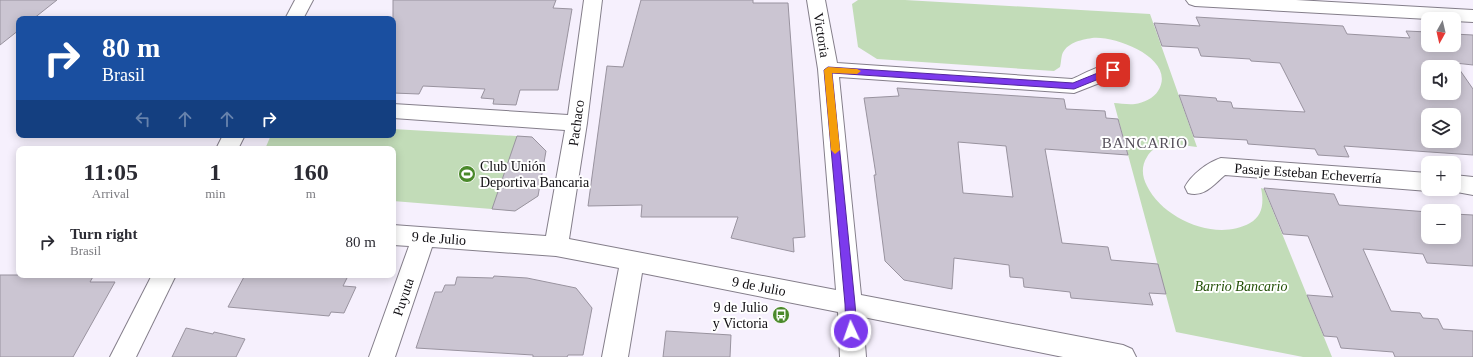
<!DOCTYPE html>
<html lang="en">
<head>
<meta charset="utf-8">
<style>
	body { margin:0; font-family:"Times New Roman",serif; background:#f7f7f7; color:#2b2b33; height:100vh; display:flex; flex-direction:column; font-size:15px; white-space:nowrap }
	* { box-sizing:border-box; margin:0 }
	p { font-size:13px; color:#7c7c81 }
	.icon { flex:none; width:22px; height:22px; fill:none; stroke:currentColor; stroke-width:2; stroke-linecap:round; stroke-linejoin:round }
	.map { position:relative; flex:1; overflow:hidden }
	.panel { position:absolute; left:16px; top:146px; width:380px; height:132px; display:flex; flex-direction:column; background:#fff; border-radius:8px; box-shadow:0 2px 10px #0003 }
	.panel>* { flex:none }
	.hud { position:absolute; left:16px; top:16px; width:380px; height:122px; border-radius:8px; box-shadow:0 2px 10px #0003; background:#1a4fa0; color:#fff; overflow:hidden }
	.needle { width:26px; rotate:188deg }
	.buttons { position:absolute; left:1421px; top:12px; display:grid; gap:8px }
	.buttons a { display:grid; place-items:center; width:40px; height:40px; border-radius:8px; background:#fff; box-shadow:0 2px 10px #0003; font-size:20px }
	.pin { position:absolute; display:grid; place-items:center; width:34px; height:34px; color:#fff; margin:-17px; border-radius:8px; box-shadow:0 2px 6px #0006 }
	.me { position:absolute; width:44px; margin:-22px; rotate:357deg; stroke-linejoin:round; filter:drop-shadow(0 0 3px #0008) }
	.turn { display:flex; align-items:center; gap:14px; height:84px; padding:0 20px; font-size:18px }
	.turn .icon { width:52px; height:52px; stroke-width:2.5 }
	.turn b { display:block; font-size:28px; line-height:34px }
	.lanes { display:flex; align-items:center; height:38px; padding:0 20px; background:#0003; justify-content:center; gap:20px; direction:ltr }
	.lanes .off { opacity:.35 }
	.eta { display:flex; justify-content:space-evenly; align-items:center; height:68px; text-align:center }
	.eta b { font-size:24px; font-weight:600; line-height:28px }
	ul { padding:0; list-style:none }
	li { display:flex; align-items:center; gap:12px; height:56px; padding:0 20px }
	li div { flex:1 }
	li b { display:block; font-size:15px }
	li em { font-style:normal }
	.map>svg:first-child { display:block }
	.green { fill:#c2dcb8 }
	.building { fill:#cbc5d2; stroke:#99939f; fill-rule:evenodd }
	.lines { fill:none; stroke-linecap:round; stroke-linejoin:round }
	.minor-casing { stroke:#847e8a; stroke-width:2 }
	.tertiary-casing { stroke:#847e8a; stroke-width:2 }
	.minor { fill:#fff; fill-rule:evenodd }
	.tertiary { fill:#fff; fill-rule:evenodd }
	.route { fill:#7c3aed; stroke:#51269a }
	.slow { fill:#f59e0b }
	.labels { text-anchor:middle; stroke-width:4; stroke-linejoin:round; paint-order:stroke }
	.street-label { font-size:14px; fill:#110f13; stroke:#fff }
	.poi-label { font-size:14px; fill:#110f13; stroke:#fff; text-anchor:start }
	.park-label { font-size:14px; font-style:italic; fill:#224f06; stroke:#fff }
	.neighbourhood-label { font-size:15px; letter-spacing:1px; fill:#544e59; stroke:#fff }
</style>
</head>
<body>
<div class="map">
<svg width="1473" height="357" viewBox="0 0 1473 357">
	<rect width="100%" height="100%" fill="#f6f0fd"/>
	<g class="green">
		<path d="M858,0H905L1150,14L1197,147C1187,146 1174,143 1164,145C1157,146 1150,151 1147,157C1141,166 1142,177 1147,186C1163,219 1216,242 1250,223C1263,216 1264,202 1261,188L1264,189L1332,357H1303L1176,332L1114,103C1120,103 1128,105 1135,104C1143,103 1154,98 1158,91C1178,59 1115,35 1092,38C1080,40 1066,43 1062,55C1061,59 1061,63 1060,67L1054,71L877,59L858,47L852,4Z"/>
		<path d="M393,129L532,137L538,196L515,211L393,201V149H265L271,135H393Z"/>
	</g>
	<g class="building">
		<path d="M0,0H57L33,19H19V30L0,45Z"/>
		<path d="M393,0H556L553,8L572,9L558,90H520L516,105L493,104L494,99L481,98L485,89L423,86L419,94L393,93Z"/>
		<path d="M641,0H753V3H788L805,237L793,238L794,252L731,238L738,217H641L642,205L588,206L607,66L623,67Z"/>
		<path d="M1196,17L1343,26L1347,34L1410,38L1406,31L1428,32V45H1454V34L1473,35V65L1455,63L1473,89V155L1344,146L1349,157L1318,155L1315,149L1248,144L1247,140L1194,137L1179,95L1216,98L1217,101L1231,102L1233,108L1305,112L1280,63L1251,61L1250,59L1201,56L1198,48L1162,46L1154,23L1200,26ZM1428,67H1454V93H1428ZM1428,115H1454V141H1428Z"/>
		<path d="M897,88L1064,99L1066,109L1105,111L1106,118L1118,119L1128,155L1045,149L1062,243L1108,247L1111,260L1158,264L1166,294L1149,293L1153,305L1071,298L1070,292L1024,287L1023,278L1010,277L1009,265L954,258L952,289L904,280L885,261L874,175H876L864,98L899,96ZM958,142L1006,146L1013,197L963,193Z"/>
		<path d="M517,136L532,137L546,151L538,196L515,211L492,209Z"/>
		<path d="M1264,188L1334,194L1339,205L1428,212V237H1454V214L1473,215V266L1427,263L1423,254L1363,249L1391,311L1420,313L1423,318L1438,319L1443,329L1473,331V357H1395L1393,352L1341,348L1337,337L1324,336L1307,295L1333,297L1308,236L1283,234Z"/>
		<path d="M0,275H94L90,282H115L73,357H0Z"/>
		<path d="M245,275L348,276L343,286L356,287L344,313L331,312L329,316L228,307Z"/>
		<path d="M494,276L527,278L576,288L592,308L583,355H568L567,357H533V355L416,348L435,292H442L445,285H455L457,277L493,278Z"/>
		<path d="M186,328L213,334L214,332L245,339L236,357H172Z"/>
		<path d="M666,331L731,335L730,357H663Z"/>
	</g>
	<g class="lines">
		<g class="minor-casing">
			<g id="minor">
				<path d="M584,0H602L587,123L569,239L836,290L818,69L807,0H825L837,63L1072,79C1086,73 1105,61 1120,65L1123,70L1120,75L1074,93L839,77L861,295L1123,345L1132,349L1136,357H1063L863,317L866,357H840L838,312L642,273L628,357H602L619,268L556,256L432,247L395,357H369L409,246L393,245V225L546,236L565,130L393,118V104L568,115Z"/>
				<path d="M1186,0H1296L1473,10V22L1454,21V19H1428L1195,6L1189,4Z"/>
				<path d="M1221,158L1428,173V189H1433L1428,191L1225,175C1214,184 1204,198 1188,193L1185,187C1191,175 1208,162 1221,158Z"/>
				<path d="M1454,175L1473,177V195L1446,190V189H1454Z"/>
			</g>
		</g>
		<g class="tertiary-casing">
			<g id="tertiary">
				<path d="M295,0H313L303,19H285Z"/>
				<path d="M223,135H245L238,149H216Z"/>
				<path d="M152,275H176L136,357H110Z"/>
			</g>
		</g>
		<use href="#minor" class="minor"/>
		<use href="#tertiary" class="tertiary"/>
	</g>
	<path class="route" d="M828,67L1073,83L1110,68H1116L1117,70L1116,72L1074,89L832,73L855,304L857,331L855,334L851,336L848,334L846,331L845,304L824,70Z"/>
	<path class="slow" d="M828,67L857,69L861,71L857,74L832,73L840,150L835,154L831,150L824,70Z"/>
	<defs>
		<g id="stadium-disc" transform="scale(0.9)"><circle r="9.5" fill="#4a892a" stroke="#fff"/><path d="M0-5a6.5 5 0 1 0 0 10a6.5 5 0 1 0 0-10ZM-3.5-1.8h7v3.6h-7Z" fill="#fff"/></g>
		<g id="bus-disc" transform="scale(0.9)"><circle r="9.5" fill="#4a892a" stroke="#fff"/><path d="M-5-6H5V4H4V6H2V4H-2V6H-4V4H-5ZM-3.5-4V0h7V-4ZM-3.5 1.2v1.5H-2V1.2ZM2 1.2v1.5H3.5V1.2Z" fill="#fff"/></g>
	</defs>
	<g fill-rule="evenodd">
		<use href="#stadium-disc" x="467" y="174"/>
		<use href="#bus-disc" x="781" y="315"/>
	</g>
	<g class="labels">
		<g class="street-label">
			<text transform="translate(822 35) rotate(81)" y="5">Victoria</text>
			<text transform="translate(576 123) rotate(-82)" y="5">Pachaco</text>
			<text transform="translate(1308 173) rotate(4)" y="5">Pasaje Esteban Echeverría</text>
			<text transform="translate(439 238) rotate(4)" y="5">9 de Julio</text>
			<text transform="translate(759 286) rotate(11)" y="5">9 de Julio</text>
			<text transform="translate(403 297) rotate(-71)" y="5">Puyuta</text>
		</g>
		<g class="poi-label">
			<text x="480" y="171">Club Unión<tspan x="480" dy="16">Deportiva Bancaria</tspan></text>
			<text x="768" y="312" text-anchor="end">9 de Julio<tspan x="768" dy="16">y Victoria</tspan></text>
		</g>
		<g class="park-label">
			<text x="1241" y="291">Barrio Bancario</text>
		</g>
		<g class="neighbourhood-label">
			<text x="1145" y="148">BANCARIO</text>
		</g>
	</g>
</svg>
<div class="buttons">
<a><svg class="needle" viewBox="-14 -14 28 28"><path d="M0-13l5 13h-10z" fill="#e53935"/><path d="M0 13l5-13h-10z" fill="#7c7c81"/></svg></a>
<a><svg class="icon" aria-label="sound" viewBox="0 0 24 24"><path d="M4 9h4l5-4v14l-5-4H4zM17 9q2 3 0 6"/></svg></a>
<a><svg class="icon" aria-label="layers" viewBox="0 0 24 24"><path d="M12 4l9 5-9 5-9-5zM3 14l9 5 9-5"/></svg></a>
<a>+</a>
<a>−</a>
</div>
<div class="pin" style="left:1113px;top:70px;background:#d93025"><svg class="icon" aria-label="arrive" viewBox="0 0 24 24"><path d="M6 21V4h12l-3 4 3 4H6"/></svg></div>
<svg class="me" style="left:851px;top:331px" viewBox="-20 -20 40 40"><circle r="17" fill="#7c3aed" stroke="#fff" stroke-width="3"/><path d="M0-11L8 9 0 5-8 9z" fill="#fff"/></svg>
<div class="hud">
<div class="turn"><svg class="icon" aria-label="right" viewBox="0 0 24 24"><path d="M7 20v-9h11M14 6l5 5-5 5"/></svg><div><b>80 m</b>Brasil</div></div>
<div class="lanes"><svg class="icon off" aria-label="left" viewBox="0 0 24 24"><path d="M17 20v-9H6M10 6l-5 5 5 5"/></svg><svg class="icon off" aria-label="ahead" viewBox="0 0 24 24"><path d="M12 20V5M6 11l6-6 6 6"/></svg><svg class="icon off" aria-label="ahead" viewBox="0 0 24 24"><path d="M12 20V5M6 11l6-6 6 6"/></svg><svg class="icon" aria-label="right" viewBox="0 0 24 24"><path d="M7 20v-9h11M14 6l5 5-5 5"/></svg></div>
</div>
<section class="panel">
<div class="eta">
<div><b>11:05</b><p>Arrival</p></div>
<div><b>1</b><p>min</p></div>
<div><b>160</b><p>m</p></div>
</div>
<ul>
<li><svg class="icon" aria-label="right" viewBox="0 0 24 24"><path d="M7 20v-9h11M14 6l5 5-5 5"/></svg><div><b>Turn right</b><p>Brasil</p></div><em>80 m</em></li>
</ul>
</section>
</div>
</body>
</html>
